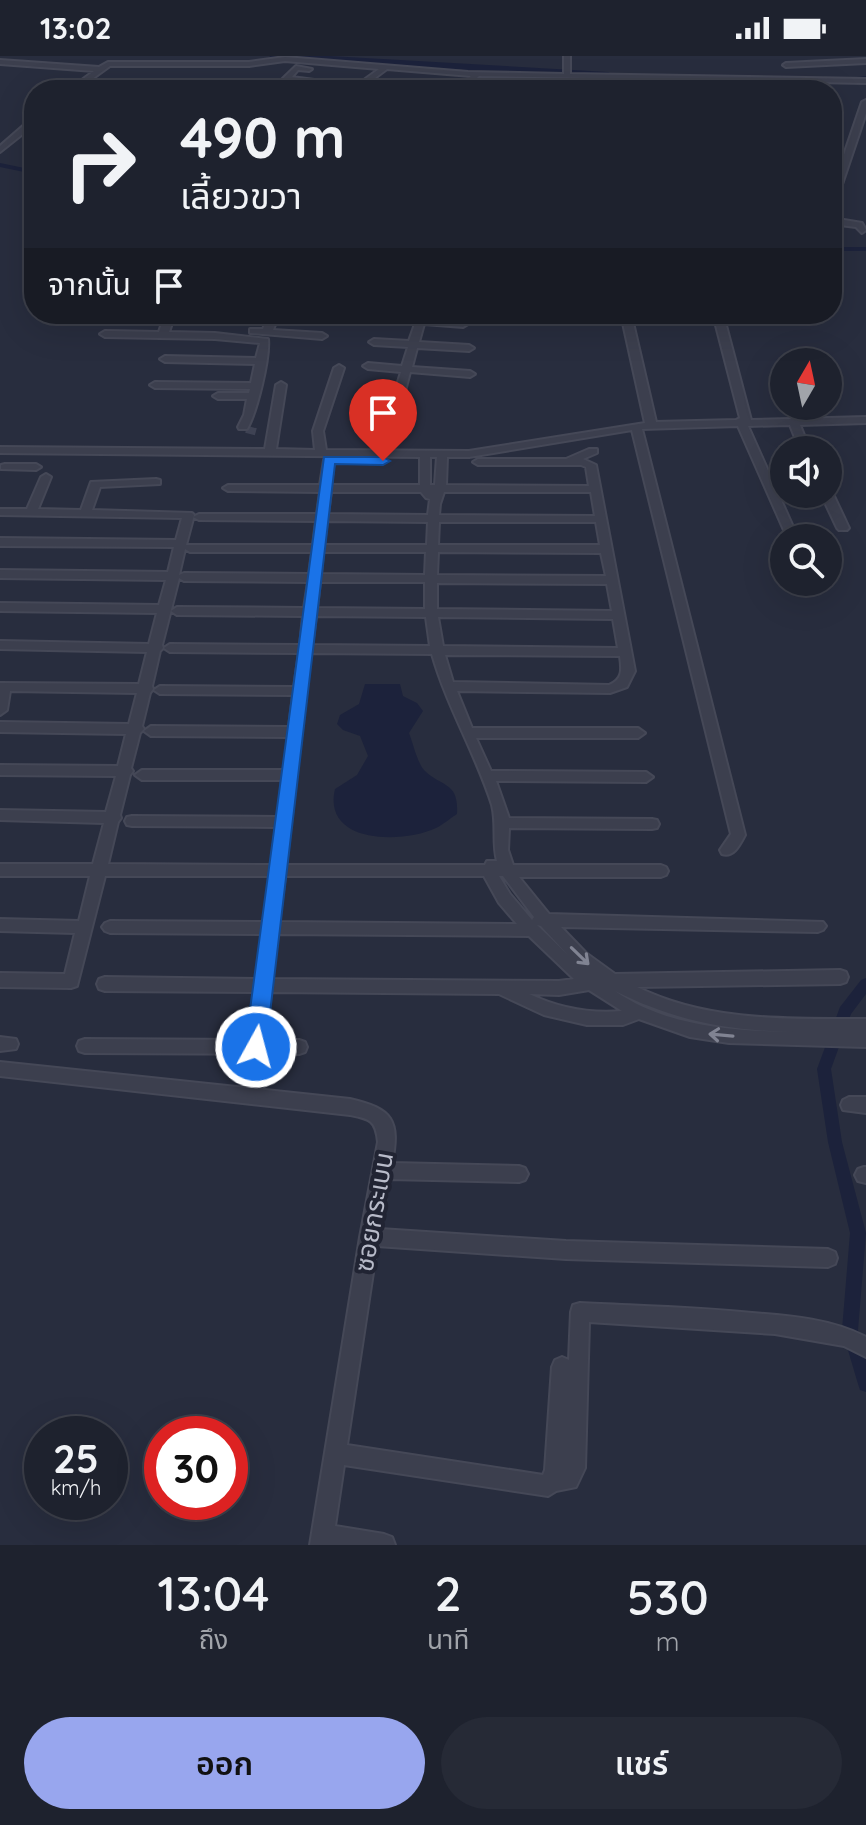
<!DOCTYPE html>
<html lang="th">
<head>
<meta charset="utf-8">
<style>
	body { margin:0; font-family:Quicksand,"Noto Sans Thai",sans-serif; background:#262a36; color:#f1f3f6; height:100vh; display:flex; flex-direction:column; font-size:30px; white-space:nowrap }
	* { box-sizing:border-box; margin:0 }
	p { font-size:26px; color:#a1a4aa }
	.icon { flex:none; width:44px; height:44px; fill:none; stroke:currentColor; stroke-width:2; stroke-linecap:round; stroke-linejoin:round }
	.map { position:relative; height:1489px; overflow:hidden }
	.side { display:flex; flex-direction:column; background:#1e222e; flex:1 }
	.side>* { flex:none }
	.hud { position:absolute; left:24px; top:24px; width:818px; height:244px; border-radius:32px; box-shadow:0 8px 32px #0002,0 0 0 2px #3c3f4a; background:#1e222e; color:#f1f3f6; overflow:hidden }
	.needle { width:52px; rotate:9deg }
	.fabs { position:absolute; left:770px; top:292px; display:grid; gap:16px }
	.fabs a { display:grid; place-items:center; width:72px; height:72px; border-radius:50%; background:#1e222e; box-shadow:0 8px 32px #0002,0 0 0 2px #3c3f4a; font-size:40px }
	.speed { position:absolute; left:24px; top:1360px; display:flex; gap:16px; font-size:40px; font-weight:700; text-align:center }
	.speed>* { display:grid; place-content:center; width:104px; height:104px; border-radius:50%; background:#1e222e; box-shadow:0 8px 32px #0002,0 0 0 2px #3c3f4a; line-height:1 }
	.speed small { font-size:20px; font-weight:400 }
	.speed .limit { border:12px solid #d22; background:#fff; color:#111 }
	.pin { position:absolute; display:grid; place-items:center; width:68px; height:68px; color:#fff; margin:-82px -34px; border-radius:50% 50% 50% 0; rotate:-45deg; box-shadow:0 0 8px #0007 }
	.pin .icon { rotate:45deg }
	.me { position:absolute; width:88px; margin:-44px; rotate:7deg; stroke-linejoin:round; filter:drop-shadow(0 0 6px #0008) }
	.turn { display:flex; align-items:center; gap:28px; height:168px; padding:0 24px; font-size:36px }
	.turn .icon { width:104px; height:104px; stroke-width:2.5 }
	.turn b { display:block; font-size:56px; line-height:68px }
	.then { display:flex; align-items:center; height:76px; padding:0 24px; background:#0003; gap:16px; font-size:30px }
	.eta { display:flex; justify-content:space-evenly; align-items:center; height:136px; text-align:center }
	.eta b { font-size:48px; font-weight:600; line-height:56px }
	.action { display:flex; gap:16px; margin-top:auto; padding:16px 24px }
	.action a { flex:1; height:92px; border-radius:48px; background:#98a6ee; color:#111; font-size:32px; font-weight:600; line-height:92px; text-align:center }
	.action a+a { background:#262a36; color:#f1f3f6 }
	.status { display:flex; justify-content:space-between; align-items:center; height:56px; padding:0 40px; background:#1e222e; direction:ltr }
	.status svg { height:22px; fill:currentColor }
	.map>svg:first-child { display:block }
	.water { fill:#1c223b }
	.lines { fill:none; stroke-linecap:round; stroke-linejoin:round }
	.canal { fill:#1c223b; fill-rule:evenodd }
	.river { fill:#1c223b; fill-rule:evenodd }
	.minor-tunnel { stroke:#3e4253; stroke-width:10; stroke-dasharray:10 5; stroke-linecap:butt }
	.minor-casing { stroke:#454857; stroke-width:4 }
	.minor { fill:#3c3f4e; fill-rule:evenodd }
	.oneway { stroke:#808392 }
	.route { fill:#1a73e8; stroke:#114b97; stroke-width:2 }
	.labels { text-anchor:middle; stroke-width:8; stroke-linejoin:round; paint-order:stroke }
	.near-street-label { font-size:26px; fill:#b8bbc9; stroke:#212433 }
</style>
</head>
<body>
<div class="status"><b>13:02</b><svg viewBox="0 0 49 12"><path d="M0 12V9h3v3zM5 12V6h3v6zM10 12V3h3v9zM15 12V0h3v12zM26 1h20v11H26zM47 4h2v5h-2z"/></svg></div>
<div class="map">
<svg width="866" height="1489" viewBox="0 0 866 1489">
	<rect width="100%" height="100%" fill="#282d3e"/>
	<path class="water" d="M365,628H400L403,640L417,647L423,655L409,677C413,687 417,706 424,714C442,732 459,725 457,758C450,762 443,769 436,772C402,788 322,788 335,733L357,719L368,700L360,680L343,674L337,668L340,659L359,648Z"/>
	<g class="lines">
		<g class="canal">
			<path d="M866,20V24L844,25L841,23Z"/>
			<path d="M0,107L34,114V118L0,111Z"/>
			<rect x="832" y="191" width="34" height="4"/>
			<path d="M866,922V938L851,958L831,1013L842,1086L866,1177L858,1274L866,1300V1336L860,1334L858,1328L842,1274L850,1177L828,1086L817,1013L840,951L861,924Z"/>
		</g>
		<path class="river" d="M269,0H330L608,16L613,19L608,22L274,3Z"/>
		<path class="minor-tunnel" d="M250,378L252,371"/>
		<g class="minor-casing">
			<g id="minor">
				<path d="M564,0H570V18L866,23V27L479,20L463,34H455L471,20L387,13L367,28L398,31L401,34L362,31L350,34L379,13L285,5L249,10H110L77,34H68L94,15L0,8V4L99,11L108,6H249L285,1L468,16L564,18Z"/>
				<path d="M866,3V7L786,11L783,9L786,7Z"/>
				<path d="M296,10L312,13L309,15L298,14L292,21L344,28L340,30L288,24L279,34H271Z"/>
				<path d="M409,27L445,32L449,34L407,30Z"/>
				<path d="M866,44V57L836,146L832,148V134L862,46Z"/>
				<path d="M31,63H34V69L0,96V90Z"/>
				<path d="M832,162L862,167L866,174L862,177L856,171L832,168Z"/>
				<path d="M165,258H175L169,276L215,277L268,283C270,302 257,356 247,373H239L238,371L244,359L247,343H218L213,340L218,337H249L250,333L155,332L150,329L155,326L251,327L255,308L165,306L160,303L165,300L256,302L260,287L215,283L105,281L100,278L105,275L159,276Z"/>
				<path d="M269,258H279L273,274L322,277L327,280L322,283L250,277V273H263Z"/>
				<path d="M417,258H427L425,263L463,265L468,268L463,271L424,268L419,286L469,289L474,292L469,295L417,292L412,311L470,315L475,318L470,321L410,316L404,339L399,342L394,339L401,316L368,313L363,310L368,307L402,310L408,291L374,289L369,286L374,283L409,285L415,268L372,265L367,262L372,259L416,262Z"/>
				<path d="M621,258H631L656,366L736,364L740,362L713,258H723L751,364L866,361V367L800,369L810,394H800L790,369L748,370L798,482L787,481L738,370L642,373L745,779C740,788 734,802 722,798L720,794L731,778L632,374L469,401H447L446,429L589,430L586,411L581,409H478L473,406L478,403H566L589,393H597V397L583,403L596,409L635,615L627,631L610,637L457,635L472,672H638L645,677L638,682H476L491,715L646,716L653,721L646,726L496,725L509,762L652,763L657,764L659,768L657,772L652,773L509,772L508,794L513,809H661L666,811L668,815L666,819L661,821H519L549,858L823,866L826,870L823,874L818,876L561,871L586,897L615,918L840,914L846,916L848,921L846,926L840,928L637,931C708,966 789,963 866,963V991L729,987L690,981L639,963L623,969H587L544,959L499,938L271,936L265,984H299L305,986L307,991L305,996L299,998L85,997L79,995L77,990L79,985L85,983L249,984L255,936L105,935L99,933L97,928L99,923L105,921L257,923L262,878L110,877L105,875L102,871L105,867L110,865L264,866L270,820H105L77,930L71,932L0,931V917L65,918L75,877L0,875V863L79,865L90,820H0V808H93L104,767L0,764V754L106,756L116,720L0,719V709L118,710L126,678L0,676V666L129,668L137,637L10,635L7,654L0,659V627L139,628L147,596L0,593V585L149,588L157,557L0,555V547L159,549L166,524L0,522V514L168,516L174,491L0,490V482L176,484L182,462L0,459V453H27L41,421L46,418L51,421L38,453L81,454L91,426L156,423L160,424V428L100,431L92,454L192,457L194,459L186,489H313L316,465L199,464L193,461L199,458H317L320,436L228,435L223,432L228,429H320L324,404L329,401L334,404L331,429H420V401L0,397V391L265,393L276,329L281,326L286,329L276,393L315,394L313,375L334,312L339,309L344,312L323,375L326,394L469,395L645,367ZM430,401H437L435,429H430ZM331,436H421L426,442L430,443L428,459L328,458ZM444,436H591L595,460L439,459L440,448ZM327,465L428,466L427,489H324ZM439,466H596L600,489H438ZM185,493L190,496H312L309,518L184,517L179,519ZM323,496H426L425,519L321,518ZM438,496L601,497L606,520L437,519ZM179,522L184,525L308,526L304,552L177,551L171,555L177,559L303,560L300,589L170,588L164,592L170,596L299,597L294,631L160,630L154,634L160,638L293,639L289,671L151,670L144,675L151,680L288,681L284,714H142L135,719L142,724H282L278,761L132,760L127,761L125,765L127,769L132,770L276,771L271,809L108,808L118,766L121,762L120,759L130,719L133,715L131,712L140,677L144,673L142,670L150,637L153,633L152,630L160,595L163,592L162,589ZM320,526H425V553L317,552ZM437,527L607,528L612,555L437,553ZM316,560L426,561L430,590L312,589ZM438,561L613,563L618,592L443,590ZM311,597L432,598C447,651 476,698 492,749C497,768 492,786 497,805H487L485,809H286ZM445,599L620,600C622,614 623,623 609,629L453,626ZM285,820H484L499,847L517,868L279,866ZM499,820H503L534,861L532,864L510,838ZM537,869L541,870L568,899ZM278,878L529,880L574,923L559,925L272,923ZM589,934L622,955C590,958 559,952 529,938L559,939ZM615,935C675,965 729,975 796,976C734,975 667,971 615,935Z"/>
				<path d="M5,408H36L41,411L36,414L1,413V409Z"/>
				<path d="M828,435L833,438L849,472L847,474H839L837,472L821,438H828Z"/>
				<path d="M0,981L16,983L18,988L16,993L0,995Z"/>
				<path d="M0,1006L350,1043C393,1053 400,1064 392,1107L519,1110L525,1112L528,1118L525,1124L519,1126L389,1123L380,1173L566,1185L828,1193L835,1196L837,1202L835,1208L828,1211L566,1203L377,1190L347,1389L543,1419L545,1414L552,1311L555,1304L562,1301L569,1304L571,1256L573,1249L580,1247C637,1250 695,1251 752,1257C791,1260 831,1263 866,1281V1301L844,1290L775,1278L589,1266L585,1412L576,1431L556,1435L548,1440L344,1409L335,1470L384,1478L392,1481L395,1489H310L360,1181L378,1086C376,1064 370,1063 350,1059L0,1020Z"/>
				<path d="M849,1041H866V1057L843,1054L841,1049L843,1044Z"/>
				<path d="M864,1111H866V1127L858,1125L855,1119L858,1113Z"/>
			</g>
		</g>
		<use href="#minor" class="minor"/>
	</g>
	<defs><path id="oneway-shaft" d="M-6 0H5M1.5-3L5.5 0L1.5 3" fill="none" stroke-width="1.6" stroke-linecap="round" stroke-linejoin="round" transform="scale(2)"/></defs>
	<g class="oneway">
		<use href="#oneway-shaft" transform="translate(580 900) rotate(44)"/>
		<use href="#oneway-shaft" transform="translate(721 979) rotate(-175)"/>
	</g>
	<path class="route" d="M324,401H383L390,405L383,409L335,408L266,991L263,998H248L245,991Z"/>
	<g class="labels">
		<g class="near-street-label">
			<text transform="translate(374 1156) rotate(-80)" y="9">ซอยกระเบน</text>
		</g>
	</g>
</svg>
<div class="fabs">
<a><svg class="needle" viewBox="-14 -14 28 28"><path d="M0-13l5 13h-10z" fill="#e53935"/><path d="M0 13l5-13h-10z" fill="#a1a4aa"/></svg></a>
<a><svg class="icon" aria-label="sound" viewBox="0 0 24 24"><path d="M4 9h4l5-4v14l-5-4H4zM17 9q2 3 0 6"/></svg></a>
<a><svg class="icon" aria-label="search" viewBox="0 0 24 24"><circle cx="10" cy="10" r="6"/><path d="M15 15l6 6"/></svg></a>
</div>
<div class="speed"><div>25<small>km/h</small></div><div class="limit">30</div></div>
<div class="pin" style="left:383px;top:405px;background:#d93025"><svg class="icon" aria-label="arrive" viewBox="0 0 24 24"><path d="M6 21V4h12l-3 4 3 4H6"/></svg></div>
<svg class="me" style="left:256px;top:991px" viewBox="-20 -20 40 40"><circle r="17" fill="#1a73e8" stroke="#fff" stroke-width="3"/><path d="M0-11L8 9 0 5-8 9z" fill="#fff"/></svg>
<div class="hud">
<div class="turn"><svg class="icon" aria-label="right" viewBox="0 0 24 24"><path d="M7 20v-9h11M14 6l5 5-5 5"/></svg><div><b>490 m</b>เลี้ยวขวา</div></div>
<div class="then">จากนั้น<svg class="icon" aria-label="arrive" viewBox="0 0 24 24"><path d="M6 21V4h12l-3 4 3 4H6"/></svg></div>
</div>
</div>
<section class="side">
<div class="eta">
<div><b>13:04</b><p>ถึง</p></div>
<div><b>2</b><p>นาที</p></div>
<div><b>530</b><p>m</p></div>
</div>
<div class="action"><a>ออก</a><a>แชร์</a></div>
</section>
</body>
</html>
